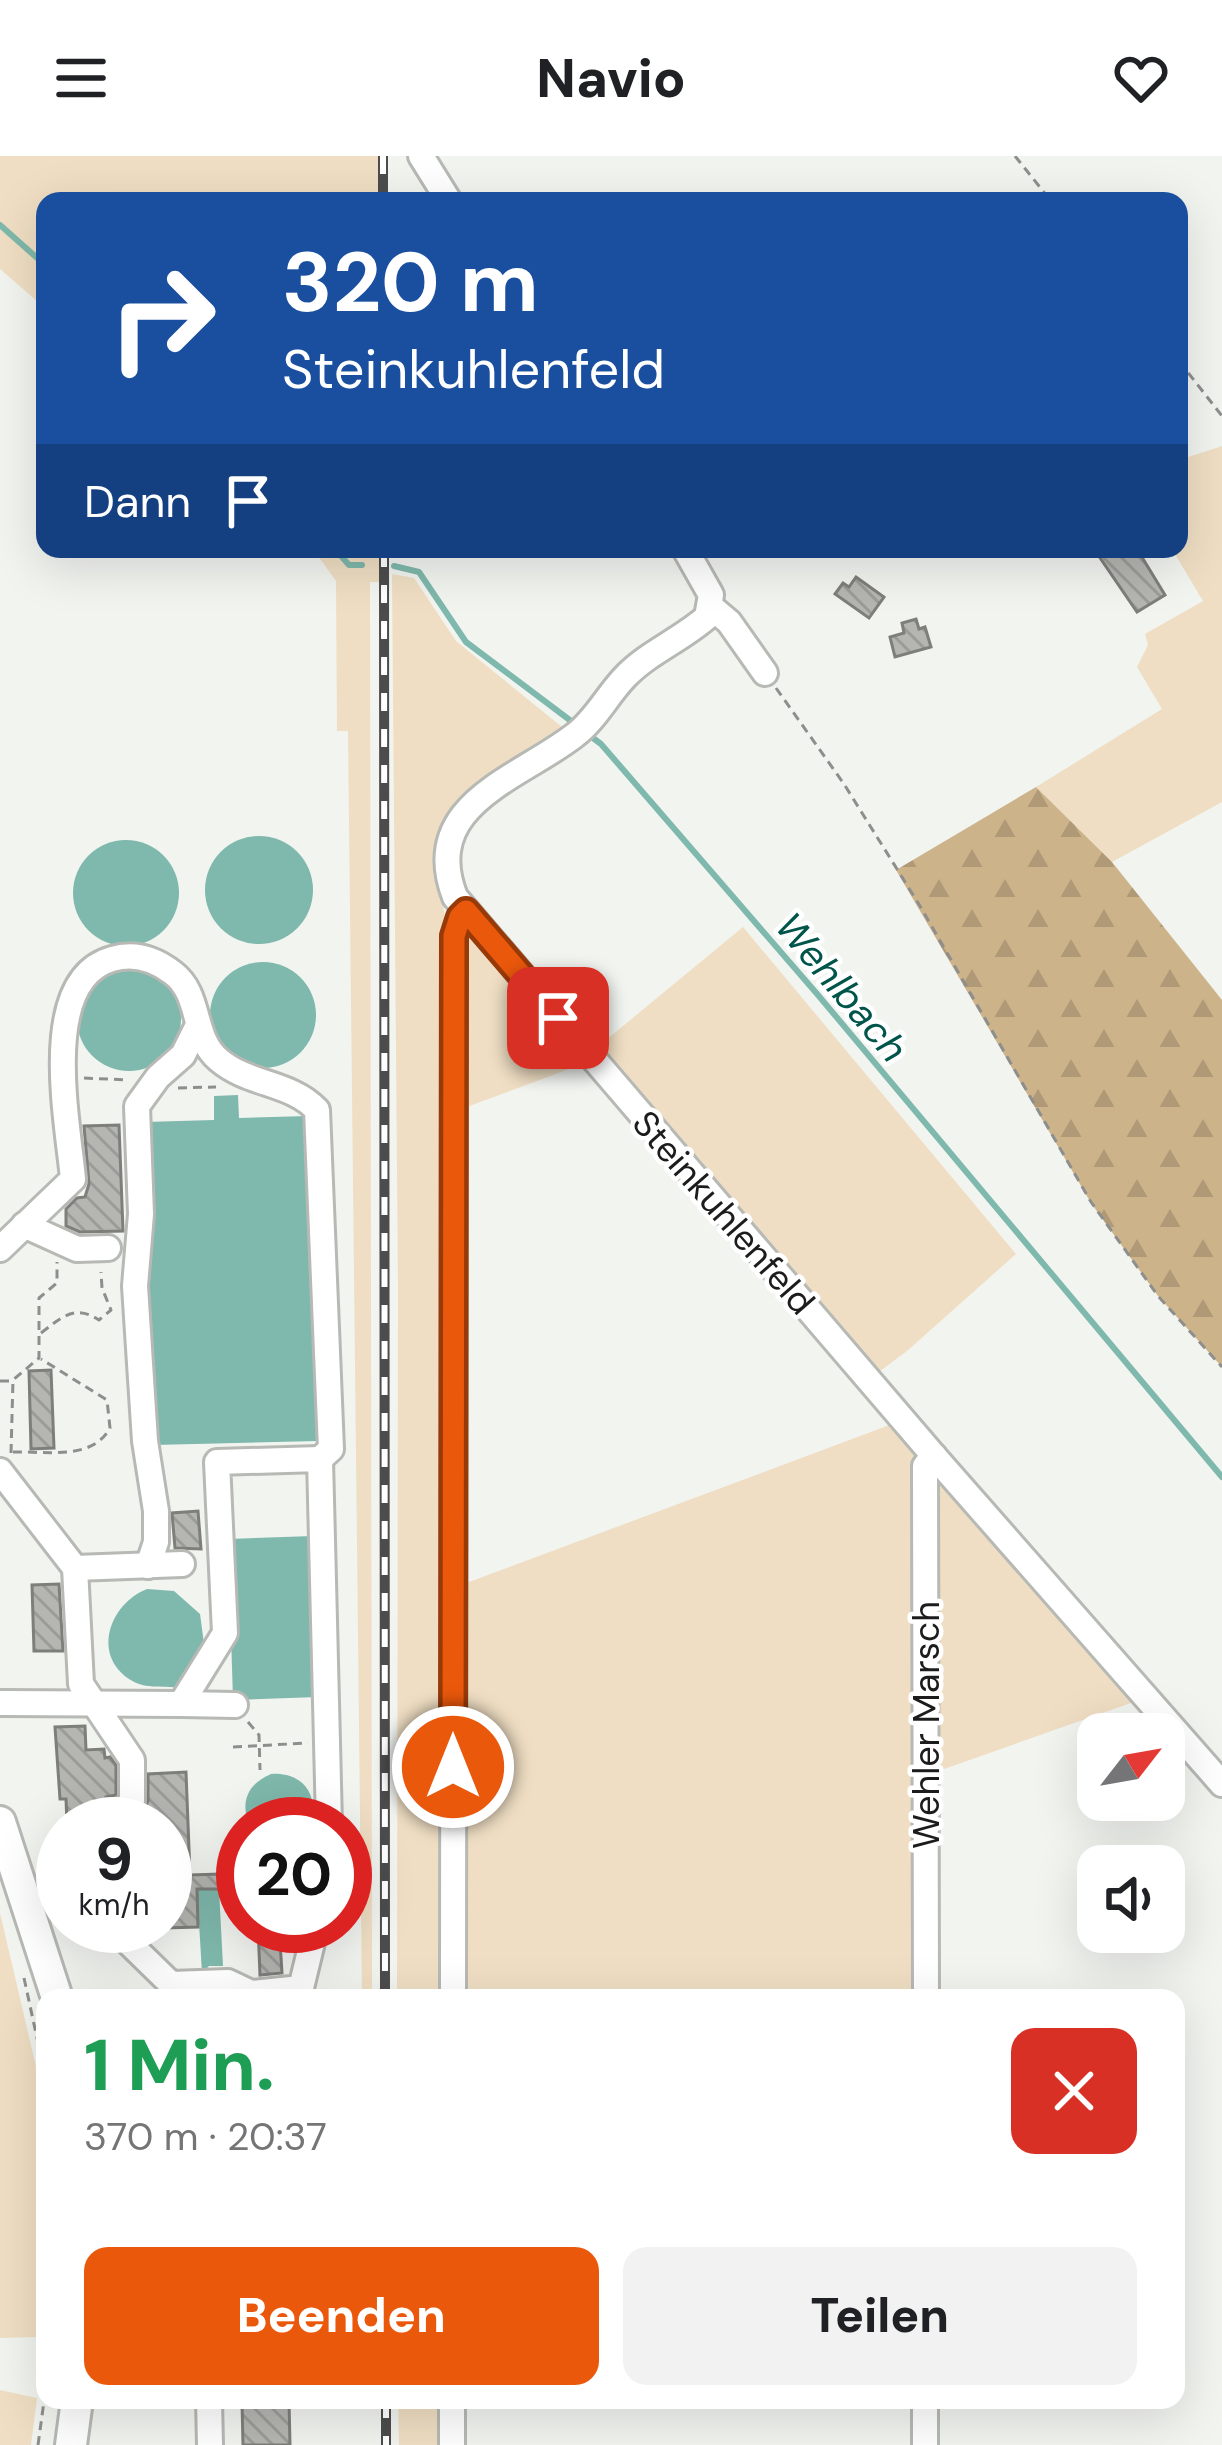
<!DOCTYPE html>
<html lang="de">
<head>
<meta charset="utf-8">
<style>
	body { margin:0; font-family:"DM Sans",sans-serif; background:#f2f2f2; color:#202124; height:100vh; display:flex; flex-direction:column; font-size:45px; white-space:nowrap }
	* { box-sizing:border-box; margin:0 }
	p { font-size:39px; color:#757577 }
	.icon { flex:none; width:66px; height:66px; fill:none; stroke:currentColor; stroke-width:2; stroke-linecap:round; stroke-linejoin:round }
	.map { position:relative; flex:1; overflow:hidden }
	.panel { position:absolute; left:36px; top:1833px; width:1149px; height:420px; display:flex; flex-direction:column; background:#fff; border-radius:24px; box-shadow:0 12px 48px #0002 }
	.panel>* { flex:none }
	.top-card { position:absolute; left:36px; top:36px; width:1152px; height:366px; border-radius:24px; box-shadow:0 12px 48px #0002; background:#1a4fa0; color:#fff; overflow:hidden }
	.needle { width:78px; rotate:59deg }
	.tools { position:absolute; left:1077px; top:1557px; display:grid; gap:24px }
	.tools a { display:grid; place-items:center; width:108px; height:108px; border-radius:24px; background:#fff; box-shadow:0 12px 48px #0002; font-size:60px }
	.speed { position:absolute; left:36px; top:1641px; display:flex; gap:24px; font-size:60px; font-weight:700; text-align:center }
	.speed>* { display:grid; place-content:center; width:156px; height:156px; border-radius:50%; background:#fff; box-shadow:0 12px 48px #0002; line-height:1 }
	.speed small { font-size:30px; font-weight:400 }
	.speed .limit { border:18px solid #d22; background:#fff; color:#111 }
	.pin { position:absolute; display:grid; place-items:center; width:102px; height:102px; color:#fff; margin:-51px; border-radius:24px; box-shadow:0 6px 18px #0006 }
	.me { position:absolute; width:132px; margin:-66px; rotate:0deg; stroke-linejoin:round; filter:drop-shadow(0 0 9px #0008) }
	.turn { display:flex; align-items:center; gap:42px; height:252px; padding:0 48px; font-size:54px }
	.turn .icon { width:156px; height:156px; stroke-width:2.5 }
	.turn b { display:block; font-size:84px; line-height:102px }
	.then { display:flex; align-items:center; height:114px; padding:0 48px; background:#0003; gap:24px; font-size:45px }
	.round { display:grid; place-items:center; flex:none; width:126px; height:126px; border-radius:24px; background:#f2f2f2 }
	.overview { display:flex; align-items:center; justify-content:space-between; height:204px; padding:0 48px }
	h1 { font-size:72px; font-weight:800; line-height:90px; color:#1e9e55 }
	.action { display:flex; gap:24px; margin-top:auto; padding:24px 48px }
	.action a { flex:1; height:138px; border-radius:24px; background:#ea580c; color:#fff; font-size:48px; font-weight:800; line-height:138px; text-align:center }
	.action a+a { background:#f2f2f2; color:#202124 }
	header { display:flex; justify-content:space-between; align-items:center; height:156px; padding:0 48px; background:#fff; font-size:54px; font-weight:800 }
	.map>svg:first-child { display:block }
	.green { fill:#efdec3 }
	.forest { fill:url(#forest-firs) }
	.water { fill:#7fb8ac }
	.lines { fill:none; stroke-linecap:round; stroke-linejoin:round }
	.stream { stroke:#7fb8ac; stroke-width:6 }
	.building { fill:url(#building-back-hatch); stroke:#7e7e7a; stroke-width:3 }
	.minor-casing { stroke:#b7b9b5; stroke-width:30 }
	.major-casing { stroke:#b7b9b5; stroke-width:36 }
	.path { stroke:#8e8f8d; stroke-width:3; stroke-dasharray:9 6; stroke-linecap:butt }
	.minor { stroke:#fff; stroke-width:24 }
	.major { stroke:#fff; stroke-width:30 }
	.rail-casing { stroke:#4b4c4b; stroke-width:10 }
	.rail { stroke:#fff; stroke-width:6; stroke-dasharray:18; stroke-linecap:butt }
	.route-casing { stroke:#983908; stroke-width:30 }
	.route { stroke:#ea580c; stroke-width:21 }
	.labels { text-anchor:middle; stroke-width:9; stroke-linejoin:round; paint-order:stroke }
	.street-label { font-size:36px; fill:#1b1c1b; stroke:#fff }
	.water-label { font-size:39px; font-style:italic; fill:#00554a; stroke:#fff }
</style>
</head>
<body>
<header><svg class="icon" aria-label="menu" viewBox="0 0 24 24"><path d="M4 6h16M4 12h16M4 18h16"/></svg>Navio<svg class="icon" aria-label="heart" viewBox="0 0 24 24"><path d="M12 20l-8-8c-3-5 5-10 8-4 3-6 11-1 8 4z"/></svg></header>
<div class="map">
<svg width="1222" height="2289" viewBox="0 0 1222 2289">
	<defs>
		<pattern id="forest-firs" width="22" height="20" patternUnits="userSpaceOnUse" patternTransform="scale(3)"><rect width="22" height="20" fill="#cdb38a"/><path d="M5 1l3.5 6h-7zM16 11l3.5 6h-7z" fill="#af9976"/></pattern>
		<pattern id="building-back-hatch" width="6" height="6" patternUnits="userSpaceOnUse" patternTransform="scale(3)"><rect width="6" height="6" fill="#b5b5b1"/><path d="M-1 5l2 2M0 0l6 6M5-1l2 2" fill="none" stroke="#9b9b98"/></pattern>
	</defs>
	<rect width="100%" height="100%" fill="#f2f4f0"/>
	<g class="green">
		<path d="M0,0H383V45H45V152L0,113Z"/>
		<path d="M1222,290V646L1112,706L1036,631L1162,553L1137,511L1148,489L1145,478L1203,445L1172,393H1179V304Z"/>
		<path d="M313,393H384V426H370L372,1842H362L348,575H337L336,425Z"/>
		<path d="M392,418L414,422L456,485L567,575L523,599L439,709L447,784V1842H397L398,1132Z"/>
		<path d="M468,770L585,907L464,952Z"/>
		<path d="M743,771L1016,1098L907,1195L868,1224L589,898Z"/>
		<path d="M903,1264L1148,1541L927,1619L926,1842H460L461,1429Z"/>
		<path d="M0,1757L45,1949V2149L41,2181L0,2182Z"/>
		<path d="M0,2234L37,2242L31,2289H0Z"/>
		<path d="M398,2244H447V2289H399Z"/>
	</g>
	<path class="forest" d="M1036,631L1112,706L1222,844V1211L1158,1140L1091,1047L896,714Z"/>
	<g class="water">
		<circle cx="259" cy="734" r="54"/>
		<circle cx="126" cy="737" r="53"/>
		<circle cx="263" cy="859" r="53"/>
		<circle cx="129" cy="863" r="52"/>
		<path d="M238,939L239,962L308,960L317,1285L154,1289L145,966L214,964V940Z"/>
		<path d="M313,1380L318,1541L233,1544L228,1383Z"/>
		<path d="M147,1433L174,1435L200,1458L205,1495L184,1533C165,1528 147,1535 129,1523C91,1497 111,1447 147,1433Z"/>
		<path d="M271,1618C302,1616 320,1638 310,1668H249C240,1645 248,1628 271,1618Z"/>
		<path d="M197,1733H219L223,1810H209L202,1817Z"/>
	</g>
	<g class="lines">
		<g class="stream">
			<path d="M0,69L45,109"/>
			<path d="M335,393L349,409H362"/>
			<path d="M394,410L419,416L466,486L575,568"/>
			<path d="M585,576L601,588L818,839L1222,1321"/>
		</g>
	</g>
	<g class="building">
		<path d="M1094,393H1137L1165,439L1137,456Z"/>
		<path d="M856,421L884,441L869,462L835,438L843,427L849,431Z"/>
		<path d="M916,463L919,473L925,471L931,491L895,501L890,481L904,477L902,467Z"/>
		<path d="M119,969L123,1075L80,1076L66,1070V1053L77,1042L85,1041L89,1028L84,970Z"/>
		<path d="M51,1214L54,1292L31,1293L29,1215Z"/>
		<path d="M198,1355L201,1393L175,1392L172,1357Z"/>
		<path d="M59,1428L63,1495H34L32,1429Z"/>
		<path d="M85,1570L86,1594L104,1593L105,1602L110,1601L116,1609V1639L106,1641L107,1668H67L66,1643H60L55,1571Z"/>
		<path d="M186,1616L190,1719L219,1718V1733H197L198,1771L165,1772V1668H143L142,1658L148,1645V1618Z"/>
		<path d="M258,1770H279L282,1817L260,1819Z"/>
		<path d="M289,2245L290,2289H243L242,2246Z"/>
	</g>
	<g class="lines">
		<g class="minor-casing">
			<g id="minor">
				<path d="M421,0L449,45"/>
				<path d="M685,393L711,439L707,461C681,484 647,497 624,522C607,540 595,564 575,579C519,623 419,648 455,741L934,1300L1222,1628"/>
				<path d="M710,450L729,466L765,517"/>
				<path d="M24,1069L77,1093L108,1092"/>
				<path d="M0,1093L73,1023C68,966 38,824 112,803C135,796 155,803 173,817C202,839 191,881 219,904C248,929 291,926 317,954L331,1293L320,1303"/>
				<path d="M0,1315L75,1412L81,1528L132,1604V1645L123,1655L124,1668"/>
				<path d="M148,1410L156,1386V1355L145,1285L135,1130L141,1058L137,950L158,921L183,899L197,871"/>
				<path d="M75,1412L182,1408"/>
				<path d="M0,1547L181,1548L225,1477L217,1306L320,1303L329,1668"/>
				<path d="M181,1548L235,1549"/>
				<path d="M128,1770V1786L171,1828L228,1826L251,1837L301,1832L316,1770"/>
				<path d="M453,1842L454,780L466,755"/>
				<path d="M926,1842L925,1310L934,1300"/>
				<path d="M209,2244L210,2289"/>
				<path d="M452,2289V2244"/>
				<path d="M925,2289V2244"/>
			</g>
		</g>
		<g class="major-casing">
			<g id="major">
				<path d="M0,1666L57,1842"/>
				<path d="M71,2289L77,2244"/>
			</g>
		</g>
		<g class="path">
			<path d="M1015,0L1051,45"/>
			<path d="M1179,205L1222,260"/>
			<path d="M776,532L844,628L920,750L1091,1046L1158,1140L1222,1211"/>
			<path d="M84,922L128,924"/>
			<path d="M178,932L216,931"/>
			<path d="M41,1177C62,1161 75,1148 99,1164L111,1154L102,1132L101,1116"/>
			<path d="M0,1225H11"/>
			<path d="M13,1296C46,1295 92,1305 110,1272L107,1244L41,1203"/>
			<path d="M11,1297L13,1224L39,1202V1142L57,1127V1106"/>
			<path d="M248,1566L259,1579L260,1614"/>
			<path d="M233,1591L308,1587"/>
			<path d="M24,1822L45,1919"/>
			<path d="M38,2289L45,2238"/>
		</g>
		<use href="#minor" class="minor"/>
		<use href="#major" class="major"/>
		<g class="rail-casing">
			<g id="rail">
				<path d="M383,0V45"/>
				<path d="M384,393L385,1842"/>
				<path d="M386,2244V2289"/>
			</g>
		</g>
		<use href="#rail" class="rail"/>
	</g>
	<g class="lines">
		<g class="route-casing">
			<path id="route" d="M453,1611L454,780L460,761L466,755L558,862"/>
		</g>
		<use href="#route" class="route"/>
	</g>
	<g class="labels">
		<g class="street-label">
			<text transform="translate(724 1056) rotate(49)" y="13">Steinkuhlenfeld</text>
			<text transform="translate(926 1569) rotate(-90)" y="13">Wehler Marsch</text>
		</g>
		<g class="water-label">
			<text transform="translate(842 831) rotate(50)" y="14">Wehlbach</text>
		</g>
	</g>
</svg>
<div class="tools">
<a><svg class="needle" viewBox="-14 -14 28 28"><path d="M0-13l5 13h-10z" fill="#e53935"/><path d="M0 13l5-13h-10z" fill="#757577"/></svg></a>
<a><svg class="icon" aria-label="sound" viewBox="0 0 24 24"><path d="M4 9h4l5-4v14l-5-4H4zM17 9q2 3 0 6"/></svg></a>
</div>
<div class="speed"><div>9<small>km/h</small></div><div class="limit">20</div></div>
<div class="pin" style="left:558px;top:862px;background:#d93025"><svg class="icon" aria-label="arrive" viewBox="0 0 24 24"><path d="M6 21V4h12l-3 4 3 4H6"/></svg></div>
<svg class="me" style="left:453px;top:1611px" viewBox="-20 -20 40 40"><circle r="17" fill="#ea580c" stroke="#fff" stroke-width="3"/><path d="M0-11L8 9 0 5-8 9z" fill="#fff"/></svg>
<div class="top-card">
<div class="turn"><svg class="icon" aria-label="right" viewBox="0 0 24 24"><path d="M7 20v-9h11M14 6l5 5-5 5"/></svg><div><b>320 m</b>Steinkuhlenfeld</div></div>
<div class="then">Dann<svg class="icon" aria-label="arrive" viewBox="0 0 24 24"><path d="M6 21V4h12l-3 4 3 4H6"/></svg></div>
</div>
<section class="panel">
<div class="overview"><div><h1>1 Min.</h1><p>370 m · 20:37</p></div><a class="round" style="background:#d93025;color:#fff"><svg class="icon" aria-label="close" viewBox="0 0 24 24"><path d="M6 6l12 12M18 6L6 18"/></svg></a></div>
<div class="action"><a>Beenden</a><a>Teilen</a></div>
</section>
</div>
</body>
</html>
